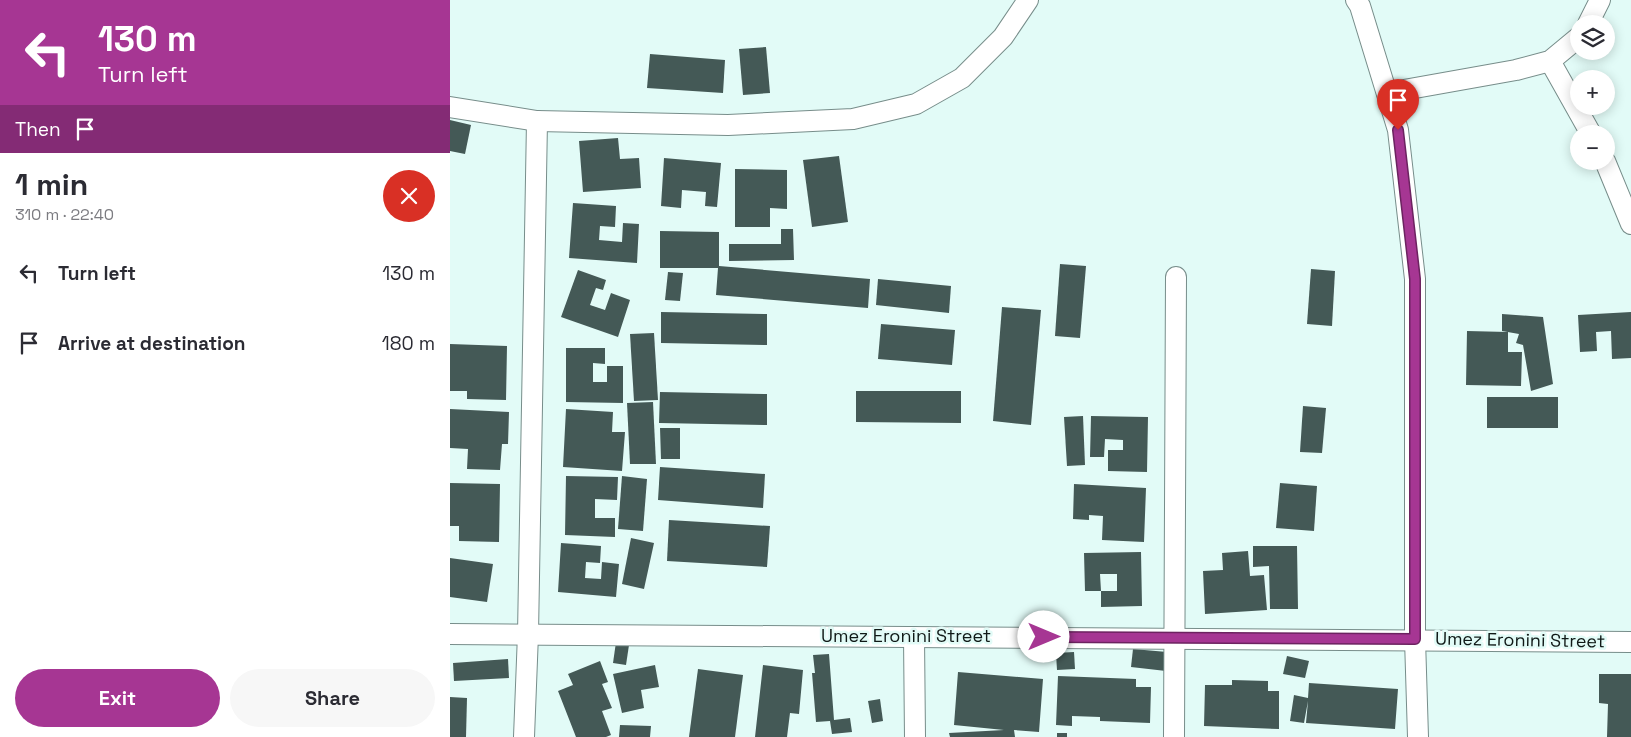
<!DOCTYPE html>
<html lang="en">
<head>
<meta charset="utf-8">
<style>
	body { margin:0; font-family:"Space Grotesk",sans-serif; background:#f7f7f7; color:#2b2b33; height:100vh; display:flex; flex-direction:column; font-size:19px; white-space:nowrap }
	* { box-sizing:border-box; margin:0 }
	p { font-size:16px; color:#7c7c81 }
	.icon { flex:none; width:28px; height:28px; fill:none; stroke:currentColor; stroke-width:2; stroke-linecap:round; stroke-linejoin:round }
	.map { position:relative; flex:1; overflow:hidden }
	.panel { display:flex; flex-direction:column; background:#fff; width:450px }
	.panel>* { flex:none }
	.banner { background:#a63693; color:#fff; overflow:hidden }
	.fabs { position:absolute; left:1120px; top:15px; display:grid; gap:10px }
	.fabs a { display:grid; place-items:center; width:45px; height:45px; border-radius:50%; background:#fff; box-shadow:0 2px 12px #0003; font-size:25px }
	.pin { position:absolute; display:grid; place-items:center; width:42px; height:42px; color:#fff; margin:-51px -21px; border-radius:50% 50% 50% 0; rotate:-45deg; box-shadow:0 0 5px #0007 }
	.pin .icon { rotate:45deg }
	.me { position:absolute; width:55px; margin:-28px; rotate:90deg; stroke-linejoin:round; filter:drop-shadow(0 0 4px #0008) }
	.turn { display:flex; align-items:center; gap:18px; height:105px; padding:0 15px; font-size:22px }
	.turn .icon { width:65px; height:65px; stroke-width:2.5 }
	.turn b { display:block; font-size:35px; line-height:42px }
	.then { display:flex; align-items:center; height:48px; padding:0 15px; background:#0003; gap:10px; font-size:19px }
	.round { display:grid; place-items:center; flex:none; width:52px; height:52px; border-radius:26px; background:#f7f7f7 }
	.overview { display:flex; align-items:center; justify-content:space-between; height:85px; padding:0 15px }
	h1 { font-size:30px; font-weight:700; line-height:38px }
	.button { display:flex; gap:10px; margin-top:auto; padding:10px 15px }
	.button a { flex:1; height:58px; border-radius:30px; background:#a63693; color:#fff; font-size:20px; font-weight:700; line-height:58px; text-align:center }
	.button a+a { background:#f7f7f7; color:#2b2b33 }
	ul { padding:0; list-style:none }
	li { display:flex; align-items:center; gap:15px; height:70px; padding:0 15px }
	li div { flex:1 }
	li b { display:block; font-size:19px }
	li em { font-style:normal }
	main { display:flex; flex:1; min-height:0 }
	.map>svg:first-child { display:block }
	.building { fill:#445956 }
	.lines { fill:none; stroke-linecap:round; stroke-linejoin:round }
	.minor-casing { stroke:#778d8a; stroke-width:22 }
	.minor { stroke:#fff; stroke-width:20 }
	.route-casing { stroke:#6c2360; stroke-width:12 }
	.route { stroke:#a63693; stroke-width:9 }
	.labels { text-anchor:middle; stroke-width:5; stroke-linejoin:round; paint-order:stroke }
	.street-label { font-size:18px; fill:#101917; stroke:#e2fbf7 }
</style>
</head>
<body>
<main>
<section class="panel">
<div class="banner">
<div class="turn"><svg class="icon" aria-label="left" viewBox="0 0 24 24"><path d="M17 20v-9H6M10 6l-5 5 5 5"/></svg><div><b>130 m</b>Turn left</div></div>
<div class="then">Then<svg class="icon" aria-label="arrive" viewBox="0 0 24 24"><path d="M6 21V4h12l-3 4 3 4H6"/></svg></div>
</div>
<div class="overview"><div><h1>1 min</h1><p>310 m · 22:40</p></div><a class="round" style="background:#d93025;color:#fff"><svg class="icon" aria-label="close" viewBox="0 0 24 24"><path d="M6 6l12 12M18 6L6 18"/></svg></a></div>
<ul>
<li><svg class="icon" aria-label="left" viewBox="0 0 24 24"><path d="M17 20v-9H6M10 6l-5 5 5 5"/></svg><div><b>Turn left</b></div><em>130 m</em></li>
<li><svg class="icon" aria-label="arrive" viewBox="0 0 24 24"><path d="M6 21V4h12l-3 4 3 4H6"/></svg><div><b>Arrive at destination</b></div><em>180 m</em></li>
</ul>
<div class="button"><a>Exit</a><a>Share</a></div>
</section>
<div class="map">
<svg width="1181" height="737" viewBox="0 0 1181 737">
	<rect width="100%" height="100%" fill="#e2fbf7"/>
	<g class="building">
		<path d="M316,47L320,93L293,95L289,49Z"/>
		<path d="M200,54L275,60L273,93L197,88Z"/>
		<path d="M0,120L21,125L15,154L0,151Z"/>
		<path d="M168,138L170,159L189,158L191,188L133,192L129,141Z"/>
		<path d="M389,156L398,222L362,227L353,160Z"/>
		<path d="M214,158L271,163L267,207L255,206L256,192L232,190L231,208L211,206Z"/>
		<path d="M285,169L337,170V209L320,208V227H285Z"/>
		<path d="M123,203L166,206L165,227L150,226L149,240L172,242L173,223L189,224L187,263L119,258Z"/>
		<path d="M331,229H343L344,260L279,261V244H331Z"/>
		<path d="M210,231L269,232V266L420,279L418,308L266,295L268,268H210Z"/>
		<path d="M610,264L636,266L630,338L605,336Z"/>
		<path d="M861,269L885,271L882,326L857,324Z"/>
		<path d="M128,270L156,280L153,290L146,288L140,305L155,310L161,293L180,300L168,337L111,317Z"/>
		<path d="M218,272L233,273L230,301L215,300Z"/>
		<path d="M428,279L501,286L499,313L426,305Z"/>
		<path d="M552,307L591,310L581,425L543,421Z"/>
		<path d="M211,312L317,314V345L211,343Z"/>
		<path d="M1181,312V358L1162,359L1161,331L1146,332L1147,351L1130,352L1128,315Z"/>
		<path d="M1052,314L1093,317L1103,384L1081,391L1073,345L1066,343L1069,334L1052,331Z"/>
		<path d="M431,324L505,330L502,365L428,359Z"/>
		<path d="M1017,331L1058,332V352H1072L1071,386L1016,385Z"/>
		<path d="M204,333L208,400L184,401L180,334Z"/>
		<path d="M0,344L57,346L56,400L17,399V391H0Z"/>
		<path d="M116,348H155V364L143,363V382H157V366H173V403L116,402Z"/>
		<path d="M406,391H511V423L406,422Z"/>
		<path d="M210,392L317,394V425L209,423Z"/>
		<rect x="1037" y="397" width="71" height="31"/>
		<path d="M203,402L206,464H180L177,403Z"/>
		<path d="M853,406L876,408L872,453L850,452Z"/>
		<path d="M0,409L59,412L58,444H52L50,470L17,469L18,449L0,448Z"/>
		<path d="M116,409L163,412L162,432H175L172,471L113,467Z"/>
		<path d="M633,416L635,465L617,466L614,417Z"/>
		<path d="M641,416L698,417L697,472L658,471V450H673V440L655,439L654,457H640Z"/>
		<path d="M210,428H230V459H211Z"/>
		<path d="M210,467L315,474L313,508L208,500Z"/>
		<path d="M116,476L168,477L167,500L145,499V518H165V537L115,535Z"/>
		<path d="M172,476L197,479L193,531L168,529Z"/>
		<path d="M0,483L50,484L49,542L9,541V526H0Z"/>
		<path d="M830,483L867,486L864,531L826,528Z"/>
		<path d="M624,484L696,488L694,542L652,540L653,516L639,515V520L623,519Z"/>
		<path d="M219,520L320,526L317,567L217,561Z"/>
		<path d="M181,538L204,543L194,589L172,584Z"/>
		<path d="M111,543L151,546L150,563L136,562L135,578L151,579L152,562L169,564L166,597L108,592Z"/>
		<path d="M803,546H847L848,609H820L819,566L803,567Z"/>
		<path d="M798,551L800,576L814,575L817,610L755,614L753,571L773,570L772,553Z"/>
		<path d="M691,552L692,606L651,607V591H667V574H650L651,591H635L634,553Z"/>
		<path d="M0,558L43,564L37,602L0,597Z"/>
		<path d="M166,642L179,645L176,665L163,663Z"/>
		<path d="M683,649L717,652L716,671L681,667Z"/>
		<path d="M624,652L625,669L607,670L606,653Z"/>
		<path d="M379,654L384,720L400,718L402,732L382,734L380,721L366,722L362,673H365L363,655Z"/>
		<path d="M837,656L859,661L855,678L833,674Z"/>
		<path d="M58,659L59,678L4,681L3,663Z"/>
		<path d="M150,661L158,682L152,684L162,708L152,711L161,735L156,737H126L108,691L123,685L118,674Z"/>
		<path d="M205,665L209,687L191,690L194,708L172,713L163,674Z"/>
		<path d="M313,665L353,670L349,714L340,713L337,737H305Z"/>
		<path d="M248,669L293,675L285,737H239Z"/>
		<path d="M508,672L593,679L589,732L564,730L565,737H500L499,733L554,730L504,725Z"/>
		<path d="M1149,674H1181V737H1157L1158,704L1149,703Z"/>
		<path d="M608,676L686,679V687H701L700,723L650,721V717L622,716V726L606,725Z"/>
		<path d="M782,680L818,681V691H829V729L754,726L755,685H782Z"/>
		<path d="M859,683L948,689L945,729L856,723L858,701L854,723L840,721L844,695L858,698Z"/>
		<path d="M0,697L17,698L16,737H0Z"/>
		<path d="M430,699L433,721L422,723L418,701Z"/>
		<path d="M170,725L201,726L200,737H169Z"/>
		<rect x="607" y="733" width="10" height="4"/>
	</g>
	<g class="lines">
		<g class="minor-casing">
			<g id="minor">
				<path d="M906,0L910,6L948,130L965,279V639L968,737"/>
				<path d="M1138,24L1150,0"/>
				<path d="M1100,61L1141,134"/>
				<path d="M937,93L1066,70L1100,61L1129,37"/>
				<path d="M0,107L87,121L278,125L403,119L466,104L512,78L553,37L578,0"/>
				<path d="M1155,161L1181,224"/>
				<path d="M0,634L1181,642"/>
				<path d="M464,637L465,737"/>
				<path d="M74,737L78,634L87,121"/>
				<path d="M724,737L726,277"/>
			</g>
		</g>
		<use href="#minor" class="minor"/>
	</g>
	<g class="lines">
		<g class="route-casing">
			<path id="route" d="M594,637L965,639V279L948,130"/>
		</g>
		<use href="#route" class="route"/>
	</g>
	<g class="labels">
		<g class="street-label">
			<text x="456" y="642">Umez Eronini Street</text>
			<text transform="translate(1070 640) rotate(1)" y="6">Umez Eronini Street</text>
		</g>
	</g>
</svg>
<div class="fabs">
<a><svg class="icon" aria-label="layers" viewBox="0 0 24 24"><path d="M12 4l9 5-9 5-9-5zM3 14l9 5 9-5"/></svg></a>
<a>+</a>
<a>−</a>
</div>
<div class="pin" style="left:948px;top:130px;background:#d93025"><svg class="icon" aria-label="arrive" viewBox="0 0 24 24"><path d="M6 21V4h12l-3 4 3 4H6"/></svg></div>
<svg class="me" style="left:594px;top:637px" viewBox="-20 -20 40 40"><circle r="19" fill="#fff"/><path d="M0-13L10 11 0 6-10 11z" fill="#a63693"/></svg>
</div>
</main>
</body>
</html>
